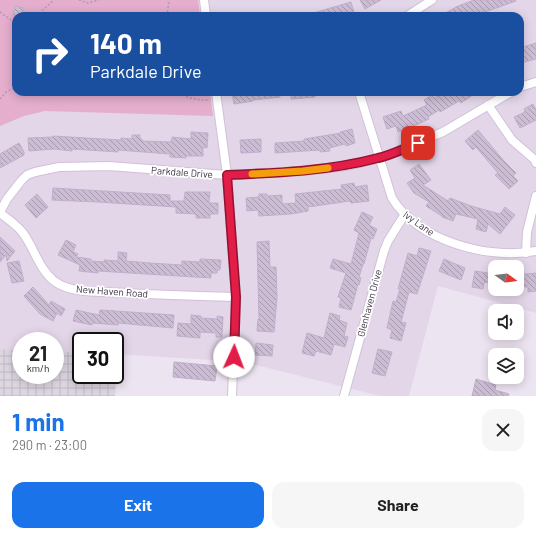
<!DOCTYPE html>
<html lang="en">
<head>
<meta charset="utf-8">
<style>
	body { margin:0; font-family:Barlow,sans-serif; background:#f6f6f6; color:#222; height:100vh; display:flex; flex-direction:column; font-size:15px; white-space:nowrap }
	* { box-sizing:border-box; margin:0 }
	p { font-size:13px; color:#767676 }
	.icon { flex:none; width:22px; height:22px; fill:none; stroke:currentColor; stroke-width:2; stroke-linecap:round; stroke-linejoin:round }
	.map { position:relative; height:396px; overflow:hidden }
	.side { display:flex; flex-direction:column; background:#fff; flex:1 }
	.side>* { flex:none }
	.hud { position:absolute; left:12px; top:12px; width:512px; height:84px; border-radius:12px; box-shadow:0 2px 10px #0003; background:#1a4fa0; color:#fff; overflow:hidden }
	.needle { width:26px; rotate:105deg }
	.buttons { position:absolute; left:488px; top:260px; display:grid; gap:8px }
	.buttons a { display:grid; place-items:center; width:36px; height:36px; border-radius:8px; background:#fff; box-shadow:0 2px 10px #0003; font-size:20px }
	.speed { position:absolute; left:12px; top:332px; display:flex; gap:8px; font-size:20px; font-weight:700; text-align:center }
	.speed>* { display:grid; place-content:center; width:52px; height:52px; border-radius:50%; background:#fff; box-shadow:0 2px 10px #0003; line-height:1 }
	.speed small { font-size:10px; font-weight:400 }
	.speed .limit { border:2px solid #111; border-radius:6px; background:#fff; color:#111 }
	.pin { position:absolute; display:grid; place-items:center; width:34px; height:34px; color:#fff; margin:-17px; border-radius:8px; box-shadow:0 2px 6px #0006 }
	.me { position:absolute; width:44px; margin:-22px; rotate:2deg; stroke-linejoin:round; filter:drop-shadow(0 0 3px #0008) }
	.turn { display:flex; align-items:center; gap:14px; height:84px; padding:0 12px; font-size:18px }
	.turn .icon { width:52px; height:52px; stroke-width:2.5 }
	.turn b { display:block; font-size:28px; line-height:34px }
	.round { display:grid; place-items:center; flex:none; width:42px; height:42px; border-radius:12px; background:#f6f6f6 }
	.summary { display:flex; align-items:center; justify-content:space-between; height:68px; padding:0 12px }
	h1 { font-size:24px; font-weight:700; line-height:30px; color:#1a73e8 }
	.button { display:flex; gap:8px; margin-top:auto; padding:8px 12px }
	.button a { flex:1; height:46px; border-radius:12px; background:#1a73e8; color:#fff; font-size:16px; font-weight:700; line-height:46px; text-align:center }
	.button a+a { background:#f6f6f6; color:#222 }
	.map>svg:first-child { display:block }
	.residential { fill:#e3d6e9; fill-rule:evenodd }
	.industrial { fill:url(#industrial-grid) }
	.park { fill:#e4aecc }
	.building { fill:url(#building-back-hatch); stroke:#c1aecd }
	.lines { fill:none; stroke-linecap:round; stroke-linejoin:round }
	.street-casing { stroke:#d0c1d7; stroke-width:10 }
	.path { stroke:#b199bd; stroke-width:1.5; stroke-dasharray:2 2; stroke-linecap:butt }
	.street { stroke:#fff; stroke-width:8 }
	.route-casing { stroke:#92132f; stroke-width:10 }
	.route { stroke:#e11d48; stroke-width:7 }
	.slow { stroke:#f59e0b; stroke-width:7 }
	.labels { text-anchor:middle; stroke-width:3.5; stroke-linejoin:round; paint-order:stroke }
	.street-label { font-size:10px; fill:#3d3443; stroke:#fff }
</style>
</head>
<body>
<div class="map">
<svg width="536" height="396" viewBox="0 0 536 396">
	<defs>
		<pattern id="industrial-grid" width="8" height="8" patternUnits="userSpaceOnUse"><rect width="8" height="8" fill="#dcd6e0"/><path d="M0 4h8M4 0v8" fill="none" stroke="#beb8c1"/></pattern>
		<pattern id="building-back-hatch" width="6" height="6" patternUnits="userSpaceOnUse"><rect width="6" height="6" fill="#ccbdd5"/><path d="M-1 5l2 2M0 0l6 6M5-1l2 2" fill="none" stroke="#a79aae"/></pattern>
	</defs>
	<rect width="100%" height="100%" fill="#ede4f1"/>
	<path class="residential" d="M0,0H536V313L438,286L409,396H380L244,362L115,354V341H81V353L55,351V341H21V350L0,349ZM16,16H520V92H16ZM495,267H517V289H495Z"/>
	<path class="industrial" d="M0,349L21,350V375H55V351L81,353V375H115V354H117L115,396H0Z"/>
	<path class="park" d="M0,0H198L200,16H16V92H210L213,116L45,111L24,116L0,126Z"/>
	<g class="building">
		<path d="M360,0H381L365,9Z"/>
		<path d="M474,0H515L516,1L485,12L478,16H440L458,6Z"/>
		<path d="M351,2L355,16H311L310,14Z"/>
		<path d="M15,6L24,8L22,16H13Z"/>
		<path d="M536,43V59L520,63V48Z"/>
		<path d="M232,92H280V97L253,100V101L234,104Z"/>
		<path d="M291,92H315V97L291,99Z"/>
		<path d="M444,92H477L461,103L459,101L440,112L439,110L428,117L429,119L407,129L398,132L396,126L387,129L383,117L401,111L403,116L427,105L424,100L432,95L434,98Z"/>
		<path d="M533,104L536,110V120L520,128L514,117L525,112L524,109Z"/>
		<path d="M352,129L355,143L346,146L345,144L329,148L330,151L320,152V150L275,153V143L304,141V139L341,133L340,132Z"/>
		<path d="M478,130L504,161L516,173L513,176L518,181L509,189L495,175L498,173L476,147L473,150L465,141Z"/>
		<path d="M191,132L208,133L207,148L203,147V156H186V158L170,157V154L118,150V152L72,149V151L54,149L29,151L28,138L53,137V136L121,140V138L132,139V135H140V139H142V141L171,142L172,137L191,139Z"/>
		<path d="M261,139V152L241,153L240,140Z"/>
		<path d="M19,143L24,152V155L0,168V154Z"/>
		<path d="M419,164L431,180L423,185L448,201L450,198L471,206L500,214L505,207L515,215L500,234L488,224L486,232L476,229L478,219L456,214L453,221L442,217V216L426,206L429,202L414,193L407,183L415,178L410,170Z"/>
		<path d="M354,183L355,187L367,185L369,201L351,203L350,201L308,207V211L291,214L259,216L258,210L247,211L246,198L259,197V194H267V196L282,195V204L296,203L295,194L342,189L341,185Z"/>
		<path d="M53,188L170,195V201H184L185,192H210L209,203H218V214H210V218H196V214L176,213V207L98,202L52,200Z"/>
		<path d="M37,194L48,207L36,218L25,205Z"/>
		<path d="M362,212L373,217L369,225L377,229L373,239L371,238L364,264H363L359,277L361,278L359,285L358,284L351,310L339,307L341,298L338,297L346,273L330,268L333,259L351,264L359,233L354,230Z"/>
		<path d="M0,237L15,251L7,261L6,255L0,262Z"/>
		<path d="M66,240L76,245L73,252L78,254L76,257L91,259V261L104,262V260L118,261V252L127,253L126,261L150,263L182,265V261L200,262V259L221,260L220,270H217V273H211V278L98,271V273L79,271L80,265L58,255Z"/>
		<path d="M269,241L270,267H276L277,297L274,332L257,331L258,319H259L257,242Z"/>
		<path d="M419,248L431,251L417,294L409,292L401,322L406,323L401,341L390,338L392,330L387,328L393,301L396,302L400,289H398L408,253L417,256Z"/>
		<path d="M444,259L465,268L461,280L439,271Z"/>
		<path d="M19,261L24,281L12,283L7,263Z"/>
		<path d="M475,271L494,274L492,283L484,282L483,289L472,287Z"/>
		<path d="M536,273V291L528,292V287H517V275Z"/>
		<path d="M33,287L49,305L51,301L65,309L61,316L57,313L53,321L40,314L24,296Z"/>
		<path d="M76,310L99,315L100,310L174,315L173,328L118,323V325L92,323V325L73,321Z"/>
		<path d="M330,313L340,316L339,320L347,323L344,336L348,337L345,347L334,344L331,355L316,351L314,356L302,353L307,333L324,338Z"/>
		<path d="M191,315L201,316V318L217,319V316L223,317L222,337H216V333L200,332V338L177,336L178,323L191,324Z"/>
		<path d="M256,343L273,345L272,356L255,355Z"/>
		<path d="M378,349L392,352L385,376L372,373Z"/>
		<path d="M174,362L217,366L215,381L173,377Z"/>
		<path d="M476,379L496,385L495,390L509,394L508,396H472Z"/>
	</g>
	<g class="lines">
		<g class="street-casing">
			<g id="street">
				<path d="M204,0L206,16"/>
				<path d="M407,16L432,0"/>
				<path d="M520,87L536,82"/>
				<path d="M216,92L227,175L236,297L232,396"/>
				<path d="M359,92L392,198C418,241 488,260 536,251"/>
				<path d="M488,105L512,140L535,160L536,163"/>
				<path d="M0,212L7,199L21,181L27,175L35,172L59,167L109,166L227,175L303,171L347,166L380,158L443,132L511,92"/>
				<path d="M0,213C8,219 17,225 23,233C34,248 39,269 54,281C73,295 103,291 126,293C162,295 199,296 236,297"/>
				<path d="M526,253L527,232L536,196"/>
				<path d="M344,396L384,251L388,241L405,214"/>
			</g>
		</g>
		<g class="path">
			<path d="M79,0L88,3L99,0"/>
			<path d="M0,12L11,20L16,22"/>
			<path d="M36,16L54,0"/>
			<path d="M167,16L169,0"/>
			<path d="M175,92C186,97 197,101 210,100"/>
			<path d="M0,99L6,92L16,87"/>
		</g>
		<use href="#street" class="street"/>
	</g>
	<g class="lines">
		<g class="route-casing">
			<path id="route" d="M234,357L236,297L227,175C278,173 329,171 378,158C392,155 405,148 418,143"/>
		</g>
		<use href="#route" class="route"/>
		<path class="slow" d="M252,174L303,171L328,168"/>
	</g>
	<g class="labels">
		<g class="street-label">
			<text transform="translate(182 172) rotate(4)" y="4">Parkdale Drive</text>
			<text transform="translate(419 223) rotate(35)" y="4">Ivy Lane</text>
			<text transform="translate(112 291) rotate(4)" y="4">New Haven Road</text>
			<text transform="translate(369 303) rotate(-75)" y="4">Glenhaven Drive</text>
		</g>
	</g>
</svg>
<div class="buttons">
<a><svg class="needle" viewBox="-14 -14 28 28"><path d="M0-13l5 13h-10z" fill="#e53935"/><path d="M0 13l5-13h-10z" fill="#767676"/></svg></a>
<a><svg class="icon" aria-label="sound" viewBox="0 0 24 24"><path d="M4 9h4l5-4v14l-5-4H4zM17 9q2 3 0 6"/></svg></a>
<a><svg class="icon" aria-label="layers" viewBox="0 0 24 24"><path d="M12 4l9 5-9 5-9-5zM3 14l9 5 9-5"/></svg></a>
</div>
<div class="speed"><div>21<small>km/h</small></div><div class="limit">30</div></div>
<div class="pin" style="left:418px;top:143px;background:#d93025"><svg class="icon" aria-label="arrive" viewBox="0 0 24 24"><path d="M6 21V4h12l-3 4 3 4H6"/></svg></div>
<svg class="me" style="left:234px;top:357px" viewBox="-20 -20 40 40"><circle r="19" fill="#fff"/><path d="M0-13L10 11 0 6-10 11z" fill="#e11d48"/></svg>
<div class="hud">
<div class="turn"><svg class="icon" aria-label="right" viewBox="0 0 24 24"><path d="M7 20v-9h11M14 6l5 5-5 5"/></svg><div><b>140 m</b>Parkdale Drive</div></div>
</div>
</div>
<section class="side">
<div class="summary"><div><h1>1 min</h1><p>290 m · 23:00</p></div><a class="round"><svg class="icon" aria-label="close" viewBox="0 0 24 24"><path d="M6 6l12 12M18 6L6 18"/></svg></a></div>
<div class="button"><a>Exit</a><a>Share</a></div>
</section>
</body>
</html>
